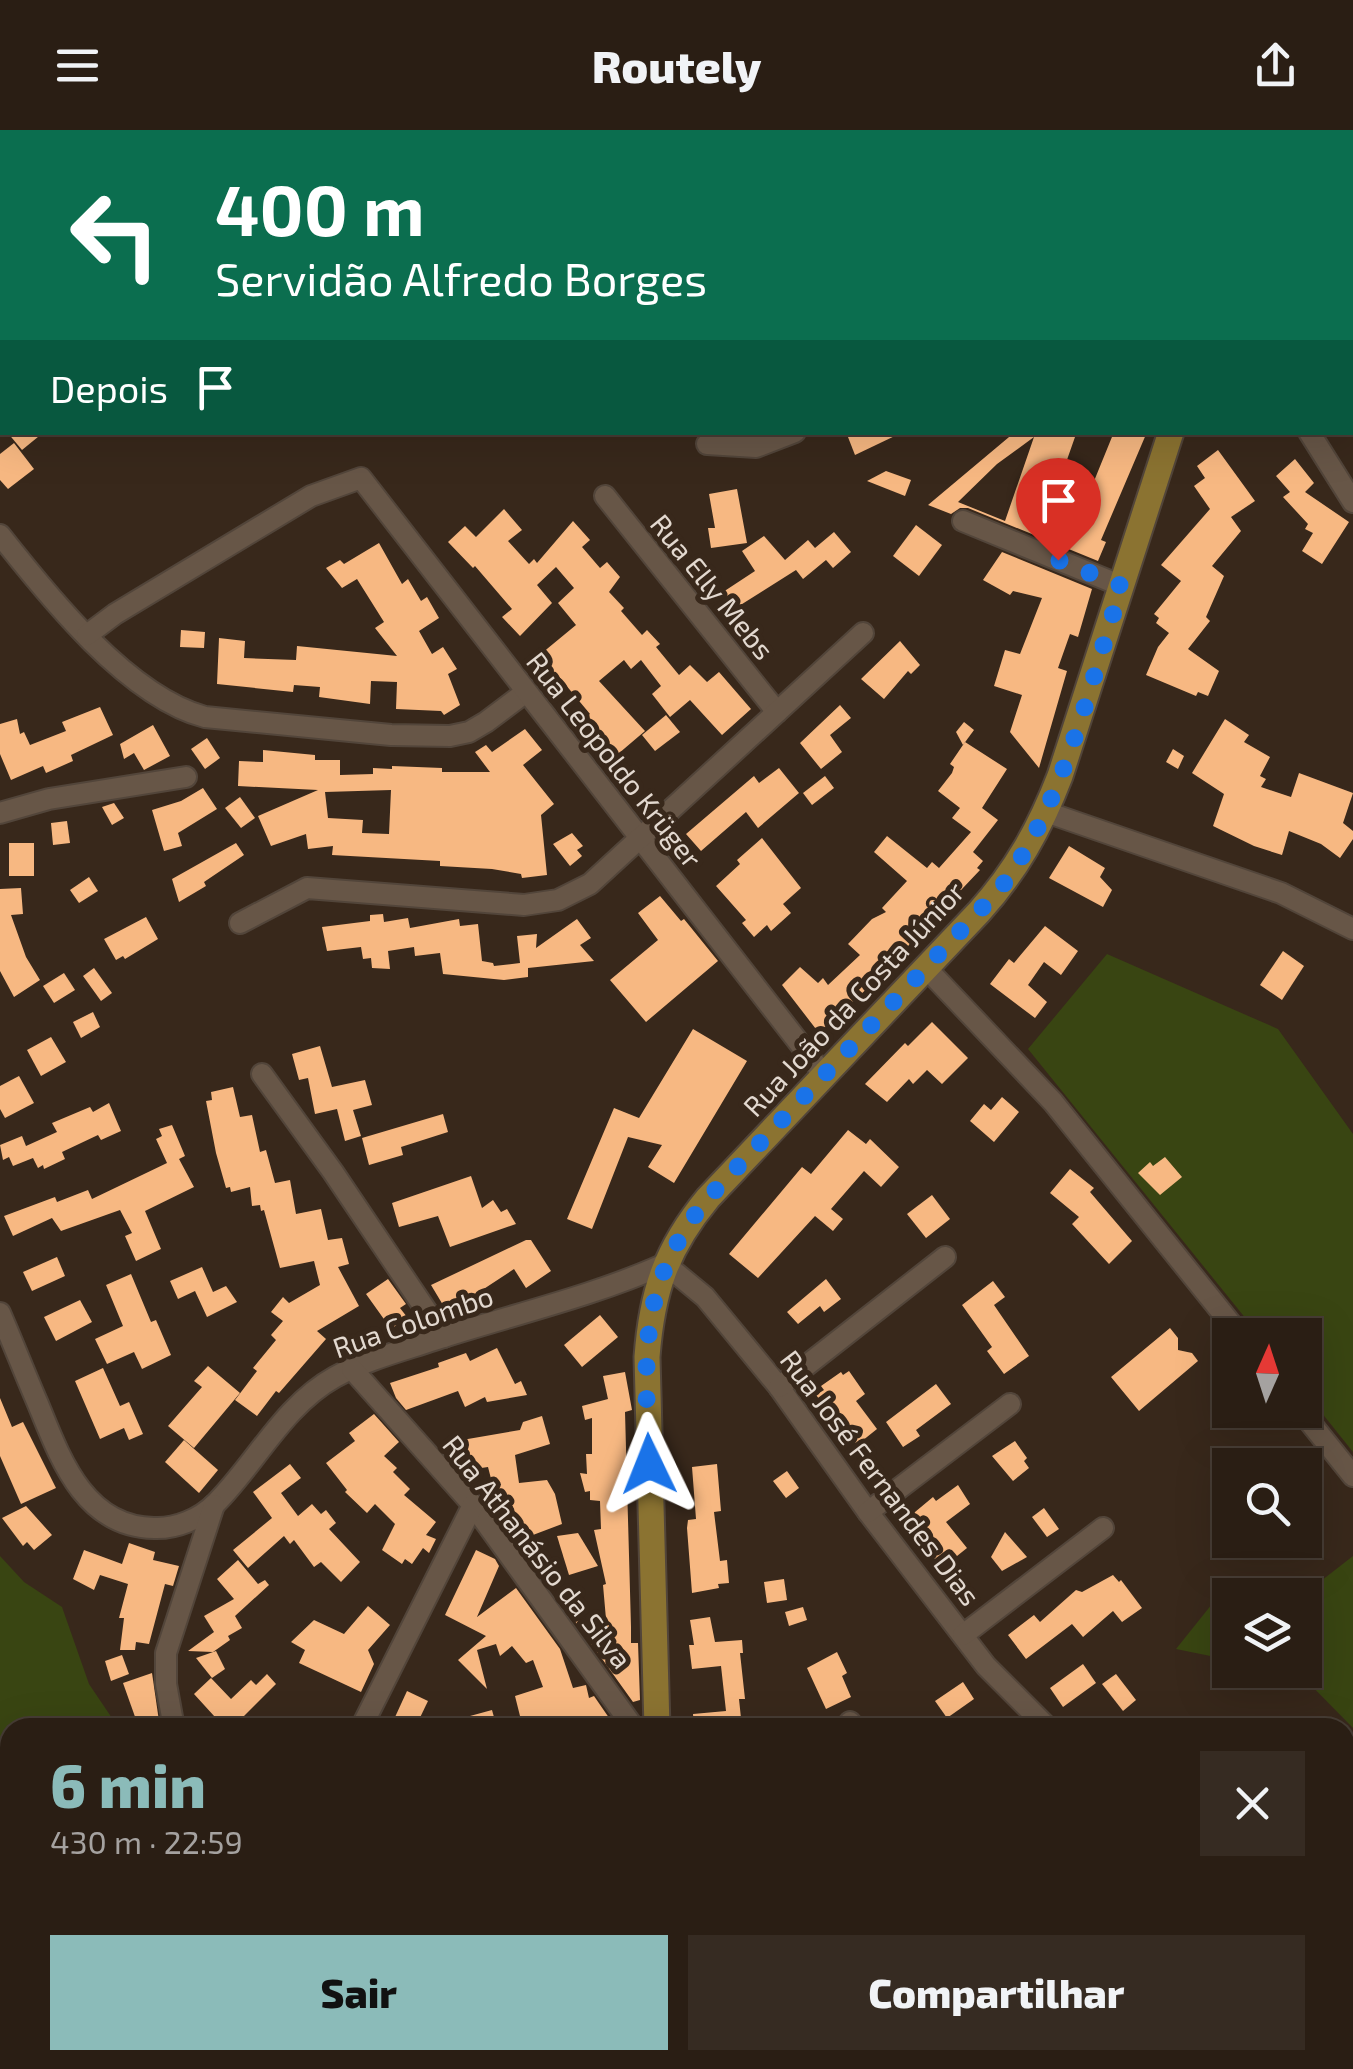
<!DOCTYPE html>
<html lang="pt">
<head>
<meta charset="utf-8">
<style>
	body { margin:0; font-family:"Exo 2",sans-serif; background:#362b22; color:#f1f3f6; height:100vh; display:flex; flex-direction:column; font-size:38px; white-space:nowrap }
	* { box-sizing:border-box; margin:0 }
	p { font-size:32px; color:#a5a2a0 }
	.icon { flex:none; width:55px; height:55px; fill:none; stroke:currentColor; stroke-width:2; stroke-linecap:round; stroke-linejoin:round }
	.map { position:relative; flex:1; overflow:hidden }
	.details { position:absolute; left:0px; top:1588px; width:1355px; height:352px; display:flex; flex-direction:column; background:#2a1e14; border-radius:30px 30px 0 0; box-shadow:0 10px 40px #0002,0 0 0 2px #463c34 }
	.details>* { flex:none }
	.guide { position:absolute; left:0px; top:0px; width:1355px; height:305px; box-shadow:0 10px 40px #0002,0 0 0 2px #463c34; background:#0b6e4f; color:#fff; overflow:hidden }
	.needle { width:65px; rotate:3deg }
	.fabs { position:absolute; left:1212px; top:1188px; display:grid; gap:20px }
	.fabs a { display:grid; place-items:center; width:110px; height:110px; border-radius:0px; background:#2a1e14; box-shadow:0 10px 40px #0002,0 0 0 2px #463c34; font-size:50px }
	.pin { position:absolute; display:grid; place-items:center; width:85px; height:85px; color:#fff; margin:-102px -42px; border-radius:50% 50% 50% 0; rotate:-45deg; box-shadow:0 0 10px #0007 }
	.pin .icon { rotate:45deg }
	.me { position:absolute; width:110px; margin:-55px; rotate:358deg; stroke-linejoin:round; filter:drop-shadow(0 0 8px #0008) }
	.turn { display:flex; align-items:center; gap:35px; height:210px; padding:0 50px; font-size:45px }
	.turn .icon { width:130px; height:130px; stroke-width:2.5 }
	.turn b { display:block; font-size:70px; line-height:85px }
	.then { display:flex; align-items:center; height:95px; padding:0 50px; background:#0003; gap:20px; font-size:38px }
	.round { display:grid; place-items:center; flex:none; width:105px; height:105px; border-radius:0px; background:#362b22 }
	.summary { display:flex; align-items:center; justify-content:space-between; height:170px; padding:0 50px }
	h1 { font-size:60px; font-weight:800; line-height:75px; color:#8bbbb9 }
	.button { display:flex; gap:20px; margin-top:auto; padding:20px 50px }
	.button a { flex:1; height:115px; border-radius:0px; background:#8bbbb9; color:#111; font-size:40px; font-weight:800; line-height:115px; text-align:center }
	.button a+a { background:#362b22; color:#f1f3f6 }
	header { display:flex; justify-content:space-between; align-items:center; height:130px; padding:0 50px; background:#2a1e14; font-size:45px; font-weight:800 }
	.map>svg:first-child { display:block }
	.green { fill:#394512 }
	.building { fill:#f7b882; fill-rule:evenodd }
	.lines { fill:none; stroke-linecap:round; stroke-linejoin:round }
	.minor-casing { stroke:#52453a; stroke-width:24 }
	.major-casing { stroke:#52453a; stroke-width:29 }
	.minor { stroke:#675647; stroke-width:20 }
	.major { stroke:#8b7331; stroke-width:25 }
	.route { stroke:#1a73e8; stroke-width:18; stroke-dasharray:0 32.4 }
	.labels { text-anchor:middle; stroke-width:10; stroke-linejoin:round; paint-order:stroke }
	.street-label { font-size:28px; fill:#e3d9d0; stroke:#38281b }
</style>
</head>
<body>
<header><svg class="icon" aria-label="menu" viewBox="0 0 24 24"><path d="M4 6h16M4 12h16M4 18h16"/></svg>Routely<svg class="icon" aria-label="share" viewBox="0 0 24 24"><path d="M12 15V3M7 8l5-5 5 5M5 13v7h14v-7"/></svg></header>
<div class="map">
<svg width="1353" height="1939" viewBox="0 0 1353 1939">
	<rect width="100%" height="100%" fill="#38281b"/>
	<g class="green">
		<path d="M551,0H787V2H553Z"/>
		<path d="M1107,824L1278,899L1353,1004V1322L1305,1262V1205H1259L1028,919Z"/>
		<path d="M0,1426L24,1452L62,1477L89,1554L118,1597L10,1598V1921L0,1909Z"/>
		<path d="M1353,1426V1598L1298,1542L1285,1540H1305L1303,1465Z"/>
		<path d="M1232,1449L1251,1465H1230V1530L1176,1519Z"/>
		<path d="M17,1930H200V1939H24Z"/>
		<path d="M349,1930H634L631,1939H342Z"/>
		<path d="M1200,1930H1324L1330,1939H1195L1193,1936Z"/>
	</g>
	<g class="building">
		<path d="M7,302H44L22,320Z"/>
		<path d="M846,302H898L899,304L855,325Z"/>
		<path d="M1015,302H1065L1075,307L1062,344L1092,356L1114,302H1147L1101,410L1106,412L1098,431L968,378H960L951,384L928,375ZM1034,307L1005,391L958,372L997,334Z"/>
		<path d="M14,313L34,339L8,359L0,350V324Z"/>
		<path d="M1218,320L1255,371L1231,387L1241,401L1212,436L1224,446L1206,487L1210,491L1188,519L1219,541L1208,566L1198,562L1196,566L1146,545L1158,517L1169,503L1156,493L1159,488L1154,484L1181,451L1161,435L1210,379L1194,356L1205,348L1197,336Z"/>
		<path d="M1295,329L1314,353L1305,362L1349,392L1322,434L1302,421L1313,403L1305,399L1308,394L1283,367L1290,362L1276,346Z"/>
		<path d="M886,341L911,350L905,366L867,351Z"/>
		<path d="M737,359L747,413L711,418L708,398H715L709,364Z"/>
		<path d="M504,379L522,400L508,411L529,434L534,429L537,433L573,391L590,410L582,417L600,438L607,432L620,447L609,462L624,478L621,481L642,505L647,500L660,514L656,517L679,545L690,535L707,552L719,542L751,579L722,605L690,570L670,587L652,564L661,556L641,530L631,539L624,530L599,551L645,601L618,624L586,587L590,584L555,542L551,545L536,528L576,495L558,473L574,458L556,437L537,455L552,473L520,506L502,487L512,479L475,436L473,438L448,412L465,396L476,407Z"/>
		<path d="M916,395L942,415L919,446L893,426Z"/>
		<path d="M834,402L851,422L833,438L826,430L803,449L796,440L731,481L720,464L755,441L742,421L764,406L785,430L808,410L815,418Z"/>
		<path d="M379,413L402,454L408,449L421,471L427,467L439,488L419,501L432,524L443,517L457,539L448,544L460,575L444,585L441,581L396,579L397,552L371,551L370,574L319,567L320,557L294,555L293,562L217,554L219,508L245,511L244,528L296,530L297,516L397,526L375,498L384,492L357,449L342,458L326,438L340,430L344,434Z"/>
		<path d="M1002,422L1092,459L1078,507L1070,504L1058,538L1067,541L1039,638L1010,602L1022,565L994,556L1005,520L1020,524L1042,468L1013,461L1010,465L983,450Z"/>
		<path d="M181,500L205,502L204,518L180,517Z"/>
		<path d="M900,511L920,535L911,544L908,541L884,569L861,549Z"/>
		<path d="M840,575L851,588L830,605L842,622L821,639L800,613Z"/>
		<path d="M100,577L113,605L71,625L73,631L46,643L43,636L11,650L0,624V594L17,589L20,604L24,602L30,615L66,601L62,592Z"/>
		<path d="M666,585L680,602L655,621L642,605Z"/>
		<path d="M1225,589L1249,605L1244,612L1270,627L1260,646L1266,649L1261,657L1291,667L1299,643L1353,663L1343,693L1353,701V709L1340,728L1321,714L1289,701L1282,725L1254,716L1213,696L1224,664L1192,643Z"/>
		<path d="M964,592L974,600L963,615L956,602Z"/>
		<path d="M153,595L170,626L144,640L134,623L124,629L120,614Z"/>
		<path d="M525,599L542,620L523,635L554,674L541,685L547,745L522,748L521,744L492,739L440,736V731L332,725L333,716L308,719L306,704L271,716L258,686L318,660L238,656L239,631L263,632V620L315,625V630H340V645L373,644V638L392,639V636L442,638V642H490L475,622L486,615L492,622ZM391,660L389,704L362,703L363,690L328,688L325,662Z"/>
		<path d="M207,608L220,628L205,639L191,619Z"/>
		<path d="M965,612L1007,639L982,678L998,690L973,722L983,731L977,738L980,740L873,853L819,903L782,855L800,837L818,853L823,848L828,855L860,825L848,814L872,789L886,782L882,778L907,751L874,722L887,706L927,738L932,732L939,738L971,702L952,688L960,678L938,661L952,643L954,637L950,634Z"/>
		<path d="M1173,619L1184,626L1178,639L1166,632Z"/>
		<path d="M779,638L799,663L758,698L746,682L701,721L686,704L754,646L759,653Z"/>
		<path d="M825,646L834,658L812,675L803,663Z"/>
		<path d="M203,658L217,679L178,703L182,716L164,721L152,680L181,671Z"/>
		<path d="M240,667L255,688L241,698L225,678Z"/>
		<path d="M114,673L124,688L112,695L102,677Z"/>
		<path d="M67,691L70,713L53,715L51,693Z"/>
		<path d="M572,703L583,716L577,720L582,726L570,736L553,714Z"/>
		<path d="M762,708L801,758L783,774L791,783L771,801L767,795L754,807L742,793L746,790L716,756L740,734L737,730Z"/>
		<rect x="9" y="713" width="25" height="33"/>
		<path d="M236,713L244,725L204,752L206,756L179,772L172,749Z"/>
		<path d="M1069,716L1105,738L1100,747L1112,760L1103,777L1049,748Z"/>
		<path d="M89,747L98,761L79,773L70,760Z"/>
		<path d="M21,758L23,784L11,785L26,827L40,850L14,867L0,841V759Z"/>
		<path d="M660,766L681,791L684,789L718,831L646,892L610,850L658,810L638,783Z"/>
		<path d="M383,784L384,792L408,788L410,798L459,789L460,796L478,794L482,831L493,833L494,836L520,833L517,806L537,804L536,818L577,789L591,808L580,815L594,831L528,838V847L504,850L443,844L440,823L415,826L414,817L388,821L390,839L372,838L371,828L363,829L361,817L327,821L322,797L370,791V785Z"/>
		<path d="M146,787L158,809L125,829L123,826L116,830L104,809Z"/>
		<path d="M1045,796L1078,821L1061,845L1044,832L1028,855L1047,872L1035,888L990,854L1009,829L1014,833Z"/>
		<path d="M1283,821L1304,836L1282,870L1260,855Z"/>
		<path d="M94,838L112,863L101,871L83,846Z"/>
		<path d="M64,843L75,860L54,873L43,856Z"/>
		<path d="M93,882L100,897L81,908L73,892Z"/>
		<path d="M932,892L968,928L942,954L927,940L913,954L909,949L887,972L865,954L905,913L908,916Z"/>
		<path d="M693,899L747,931L674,1053L648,1037L662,1015L628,1007L592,1099L567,1089L614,978L639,988Z"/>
		<path d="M51,907L66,932L41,946L27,920Z"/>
		<path d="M320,916L332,957L365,950L372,975L353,980L361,1006L345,1011L337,979L315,984L308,948L299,950L292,924Z"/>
		<path d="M19,946L34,973L5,988L0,979V956Z"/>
		<path d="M233,957L240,987L252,985L260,1022L266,1020L275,1053L290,1050L296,1084L321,1079L328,1110L342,1108L349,1134L338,1137L359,1176L317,1201L326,1209L279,1263L276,1261L257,1286L235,1270L257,1241L253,1238L276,1210L271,1205L283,1191L271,1182L283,1167L289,1173L320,1155L314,1131L280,1138L264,1080L261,1081L260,1075L252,1076L250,1057L231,1062L230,1057L226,1058L216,1023L206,971L212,970L211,962Z"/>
		<path d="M1002,967L1019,982L994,1012L970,991L984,974L991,980Z"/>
		<path d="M109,973L121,1001L101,1010L98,1005L62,1022L65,1029L44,1039L43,1035L38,1038L33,1028L13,1036L9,1027L3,1030L0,1015L22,1006L26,1016L57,1002L52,993L90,977L93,982Z"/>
		<path d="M443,984L448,1002L401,1017L403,1025L369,1035L362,1008Z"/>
		<path d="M172,995L185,1026L179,1029L194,1057L145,1081L161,1119L136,1131L125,1106L132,1103L120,1080L61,1101L52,1088L13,1106L4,1086L55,1067L57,1072L88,1060L92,1069L167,1033L156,1009L162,1006L159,999Z"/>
		<path d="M848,1000L866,1014L870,1009L899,1037L881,1057L864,1041L831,1079L843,1089L833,1101L815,1086L758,1148L729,1124L802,1037L811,1044Z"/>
		<path d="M1165,1027L1182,1047L1160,1065L1138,1043L1150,1032L1153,1036Z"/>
		<path d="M1070,1039L1094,1058L1090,1062L1132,1111L1109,1134L1072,1094L1079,1087L1050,1063Z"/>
		<path d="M471,1046L482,1078L493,1070L501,1082L507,1079L516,1094L450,1117L438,1086L399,1097L392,1073Z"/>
		<path d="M932,1065L950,1089L926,1108L907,1084Z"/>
		<path d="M526,1110H531L551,1141L526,1158L514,1139L473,1166L476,1171L449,1185L431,1155Z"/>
		<path d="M57,1127L65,1146L32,1161L23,1142Z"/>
		<path d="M202,1137L213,1162L226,1156L237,1172L207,1187L195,1161L178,1169L170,1151Z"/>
		<path d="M131,1144L151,1192L156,1190L171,1225L142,1239L134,1222L107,1234L95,1209L123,1196L106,1155Z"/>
		<path d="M388,1149L406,1174L400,1178L407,1187L391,1199L366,1164Z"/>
		<path d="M826,1149L841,1169L824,1182L820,1176L798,1194L787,1182Z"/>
		<path d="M993,1151L1005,1167L994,1175L1029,1226L1004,1244L987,1221L992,1217L962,1175Z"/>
		<path d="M80,1170L92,1192L56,1211L44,1187Z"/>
		<path d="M600,1185L618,1207L582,1237L564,1215Z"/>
		<path d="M1170,1198L1178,1208V1220L1192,1223L1198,1231L1139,1281L1111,1247Z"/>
		<path d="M497,1218L515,1254L521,1251L527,1265L487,1272L485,1267L465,1277L458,1261L406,1280L396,1268L390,1253L439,1237L438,1233L466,1223L470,1231Z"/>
		<path d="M208,1236L240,1263L194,1318L168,1296L202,1257L194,1251Z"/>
		<path d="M103,1238L120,1276L129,1272L143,1304L129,1310L124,1298L100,1309L75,1251Z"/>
		<path d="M849,1241L865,1264L856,1271L877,1299L857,1315L816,1265L824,1260L821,1256L841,1242L843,1245Z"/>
		<path d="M625,1242L632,1280L625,1282L631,1497V1513H638L640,1570L633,1572L575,1491L606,1489L603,1455L606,1454L594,1400L601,1399L600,1371L590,1370V1361L585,1362L580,1343L587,1344L586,1324H592V1288L585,1290L582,1276L608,1269L603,1246Z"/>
		<path d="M936,1254L951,1274L916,1300L920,1306L903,1317L886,1292Z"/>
		<path d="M0,1268L12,1297L23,1292L56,1358L21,1374L0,1326Z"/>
		<path d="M374,1284L399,1312L384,1326L397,1338L393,1342L410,1359L404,1365L436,1392L426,1405L436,1409L429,1423L423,1418L412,1434L405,1429L402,1434L382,1420L395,1394L375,1374L367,1383L345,1362L347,1360L326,1333L355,1311L349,1303Z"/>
		<path d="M542,1286L550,1314L515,1325L519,1353L547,1350L555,1364L562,1394L525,1408L510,1370L497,1372L488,1337L468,1340L462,1310L520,1300L523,1292Z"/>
		<path d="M184,1310L218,1340L199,1363L165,1332Z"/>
		<path d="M1015,1311L1027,1328L1024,1331L1029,1338L1013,1351L992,1326Z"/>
		<path d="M290,1334L301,1348L281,1363L298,1386L312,1374L321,1384L326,1380L336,1393L329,1399L360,1432L341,1452L321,1432L314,1437L294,1410L290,1414L284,1406L248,1438L233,1420L272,1388L253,1362Z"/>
		<path d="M717,1334L721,1381L714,1382L720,1431L727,1430L729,1453L718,1454L719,1458L692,1463L687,1398L688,1390L696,1389L692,1337Z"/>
		<path d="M787,1341L799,1358L786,1368L773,1351Z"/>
		<path d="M958,1355L970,1374L946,1392L967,1418L942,1438L928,1421L933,1417L909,1387L933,1367L936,1371Z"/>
		<path d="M26,1376L52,1405L34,1420L27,1412L23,1416L2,1388Z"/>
		<path d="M1044,1378L1059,1399L1047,1407L1032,1387Z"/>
		<path d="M1005,1402L1027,1427L1002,1441L991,1427Z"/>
		<path d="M578,1403L598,1436L569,1445L557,1406Z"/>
		<path d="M129,1413L155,1422L153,1430L179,1436L173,1456L165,1454L149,1514L136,1512L135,1520H120L124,1488H119L128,1454L100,1445L94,1460L73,1449L84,1420L122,1434Z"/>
		<path d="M476,1420L495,1429L499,1436L477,1487L516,1458L560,1519L573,1558L586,1555L589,1568L594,1566L616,1598H523L515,1566L543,1557L533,1530L526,1533L512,1516L500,1526L496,1514L477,1520L487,1559L458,1530L486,1506L445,1485Z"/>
		<path d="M238,1430L258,1454L265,1450L269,1455L235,1486L242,1498L228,1506L230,1510L213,1522L188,1521L214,1502L204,1486L234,1469L217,1449Z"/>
		<path d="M1113,1445L1119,1452L1121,1450L1142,1478L1122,1492L1113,1481L1083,1507L1072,1494L1026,1529L1008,1505L1034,1485L1040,1492L1076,1460L1082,1462Z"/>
		<path d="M784,1449L787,1470L767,1473L764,1452Z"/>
		<path d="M368,1476L390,1495L368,1520L374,1534L361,1562L299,1533L305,1520L291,1512L314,1490L344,1504Z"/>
		<path d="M803,1477L807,1490L789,1496L785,1482Z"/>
		<path d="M710,1487L715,1512L742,1510L743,1523H740L745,1569H739L742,1598H694L693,1584L726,1581L721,1536L692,1539L689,1515H694L690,1490Z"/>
		<path d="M216,1521L225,1539L212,1548L196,1528Z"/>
		<path d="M837,1522L847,1543L842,1546L851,1567L826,1579L807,1538Z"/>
		<path d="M122,1525L129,1544L111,1551L105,1531Z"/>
		<path d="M1083,1534L1096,1553L1063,1577L1050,1558Z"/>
		<path d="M152,1543L160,1598H139L123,1553Z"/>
		<path d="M267,1544L276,1554L232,1598H225L194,1564L211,1548L231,1569L251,1550L256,1555Z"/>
		<path d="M1116,1544L1136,1570L1123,1581L1102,1554Z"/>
		<path d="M963,1552L974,1569L947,1588L935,1571Z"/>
		<path d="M407,1561L428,1571L415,1598H390Z"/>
		<path d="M492,1580L497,1598H474L470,1586Z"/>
	</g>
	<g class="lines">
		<g class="minor-casing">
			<g id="minor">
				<path d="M50,0L53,2"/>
				<path d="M376,0L379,2"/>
				<path d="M288,2L291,0"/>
				<path d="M423,2L426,0"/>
				<path d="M1004,2L1005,0"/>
				<path d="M1305,2L1314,0"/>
				<path d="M0,37L2,40"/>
				<path d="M1352,136H1353"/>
				<path d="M0,236L2,234"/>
				<path d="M1309,302L1353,372"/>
				<path d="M707,314L756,317L795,302"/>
				<path d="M605,366L777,582"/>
				<path d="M963,391L1122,456"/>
				<path d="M0,405C48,466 128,567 205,587L391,605L450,606L469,602L486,592L526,562"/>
				<path d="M87,505L115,484L311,366L361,348L824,945"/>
				<path d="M1046,682L1281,763L1353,799"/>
				<path d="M0,683L49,669L186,647"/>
				<path d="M240,793L307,758L524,775L558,770L590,754L863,503"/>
				<path d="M926,838L1053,972L1240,1205"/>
				<path d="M262,944L333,1042L444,1207"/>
				<path d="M0,1183C13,1213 25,1244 38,1274C60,1328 84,1397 154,1398C176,1399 200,1389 216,1373C256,1333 283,1276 335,1247C366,1230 401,1221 434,1210C511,1185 591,1167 665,1134L705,1167L779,1257L868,1382L986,1536L1048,1598"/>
				<path d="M352,1239L473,1375L634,1598"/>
				<path d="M779,1257L945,1127"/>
				<path d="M1300,1280L1353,1346"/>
				<path d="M868,1382L1010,1274"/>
				<path d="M963,1505L1103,1398"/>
				<path d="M850,1592V1598"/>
				<path d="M174,1598L166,1554V1523L214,1375"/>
				<path d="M361,1598L473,1375"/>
				<path d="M1345,1682L1353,1676"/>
				<path d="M1345,1768L1353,1775"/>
				<path d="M853,1930V1939"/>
				<path d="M214,1939L215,1930"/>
				<path d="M1040,1939V1930"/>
			</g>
		</g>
		<g class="major-casing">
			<g id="major">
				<path d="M1230,0V2"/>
				<path d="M657,1598L647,1227C652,1161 666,1119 708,1068L979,782C1016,741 1040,698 1060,646L1171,302"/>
				<path d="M663,1930V1939"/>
			</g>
		</g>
		<use href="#minor" class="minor"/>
		<use href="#major" class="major"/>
	</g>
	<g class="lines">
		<path class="route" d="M649,1334C645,1226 636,1157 708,1068L1000,759C1065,672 1088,559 1122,456L1058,430"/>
	</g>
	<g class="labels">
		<g class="street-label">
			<text transform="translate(712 457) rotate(51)" y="10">Rua Elly Mebs</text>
			<text transform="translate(614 630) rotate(52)" y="10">Rua Leopoldo Krüger</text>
			<text transform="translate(854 869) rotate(-47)" y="10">Rua João da Costa Júnior</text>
			<text transform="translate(413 1192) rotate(-19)" y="10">Rua Colombo</text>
			<text transform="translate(880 1348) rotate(53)" y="10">Rua José Fernandes Dias</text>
			<text transform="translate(537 1422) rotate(52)" y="10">Rua Athanásio da Silva</text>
		</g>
	</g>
</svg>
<div class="fabs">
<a><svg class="needle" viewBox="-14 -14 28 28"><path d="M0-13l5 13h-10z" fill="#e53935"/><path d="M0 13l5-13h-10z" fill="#a5a2a0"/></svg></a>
<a><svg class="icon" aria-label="search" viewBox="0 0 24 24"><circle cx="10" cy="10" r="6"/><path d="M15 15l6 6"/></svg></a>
<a><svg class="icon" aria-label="layers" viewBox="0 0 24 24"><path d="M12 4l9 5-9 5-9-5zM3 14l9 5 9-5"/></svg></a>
</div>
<div class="pin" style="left:1058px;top:430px;background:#d93025"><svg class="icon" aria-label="arrive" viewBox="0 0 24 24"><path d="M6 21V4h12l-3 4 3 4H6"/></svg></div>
<svg class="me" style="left:649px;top:1334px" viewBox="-20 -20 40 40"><path d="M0-17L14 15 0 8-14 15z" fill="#1a73e8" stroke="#fff" stroke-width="4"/></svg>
<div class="guide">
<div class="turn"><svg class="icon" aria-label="left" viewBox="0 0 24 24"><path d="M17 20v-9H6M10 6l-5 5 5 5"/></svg><div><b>400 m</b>Servidão Alfredo Borges</div></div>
<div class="then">Depois<svg class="icon" aria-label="arrive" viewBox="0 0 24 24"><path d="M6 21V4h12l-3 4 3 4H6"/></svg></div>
</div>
<section class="details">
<div class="summary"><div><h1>6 min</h1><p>430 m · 22:59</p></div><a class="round"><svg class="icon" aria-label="close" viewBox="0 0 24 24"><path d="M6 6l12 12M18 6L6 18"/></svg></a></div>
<div class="button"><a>Sair</a><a>Compartilhar</a></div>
</section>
</div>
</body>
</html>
